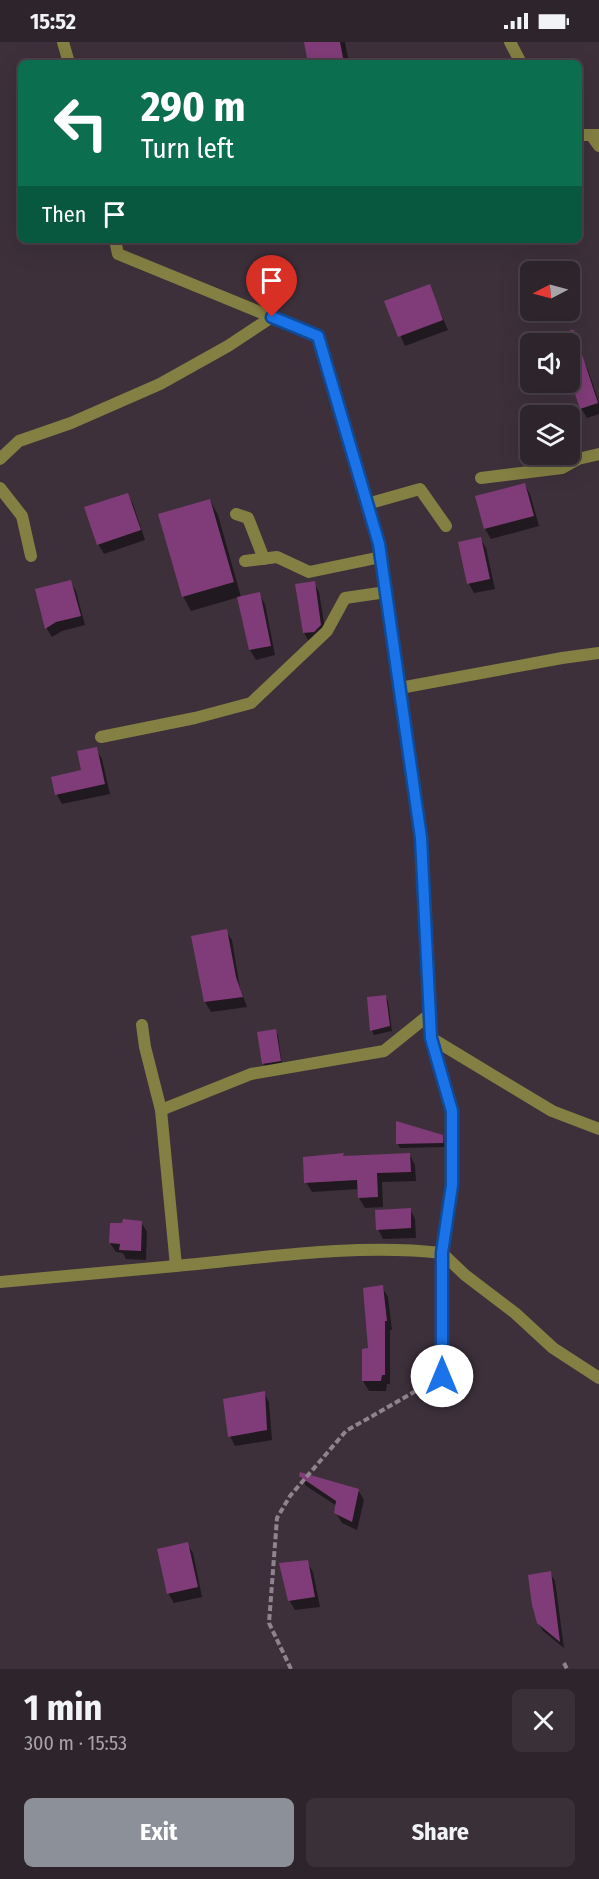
<!DOCTYPE html>
<html lang="en">
<head>
<meta charset="utf-8">
<style>
	body { margin:0; font-family:"Fira Sans Condensed",sans-serif; background:#3a3038; color:#f1f3f6; height:100vh; display:flex; flex-direction:column; font-size:22px; white-space:nowrap }
	* { box-sizing:border-box; margin:0 }
	p { font-size:20px; color:#a7a4a9 }
	.icon { flex:none; width:33px; height:33px; fill:none; stroke:currentColor; stroke-width:2; stroke-linecap:round; stroke-linejoin:round }
	.map { position:relative; height:1627px; overflow:hidden }
	.side { display:flex; flex-direction:column; background:#2e242c; flex:1 }
	.side>* { flex:none }
	.top-card { position:absolute; left:18px; top:18px; width:564px; height:183px; border-radius:9px; box-shadow:0 6px 24px #0002,0 0 0 2px #494148; background:#0b6e4f; color:#fff; overflow:hidden }
	.needle { width:39px; rotate:264deg }
	.fabs { position:absolute; left:520px; top:219px; display:grid; gap:12px }
	.fabs a { display:grid; place-items:center; width:60px; height:60px; border-radius:9px; background:#2e242c; box-shadow:0 6px 24px #0002,0 0 0 2px #494148; font-size:30px }
	.pin { position:absolute; display:grid; place-items:center; width:51px; height:51px; color:#fff; margin:-62px -26px; border-radius:50% 50% 50% 0; rotate:-45deg; box-shadow:0 0 6px #0007 }
	.pin .icon { rotate:45deg }
	.me { position:absolute; width:66px; margin:-33px; rotate:0deg; stroke-linejoin:round; filter:drop-shadow(0 0 4px #0008) }
	.turn { display:flex; align-items:center; gap:21px; height:126px; padding:0 24px; font-size:27px }
	.turn .icon { width:78px; height:78px; stroke-width:2.5 }
	.turn b { display:block; font-size:42px; line-height:51px }
	.then { display:flex; align-items:center; height:57px; padding:0 24px; background:#0003; gap:12px; font-size:22px }
	.round { display:grid; place-items:center; flex:none; width:63px; height:63px; border-radius:9px; background:#3a3038 }
	.head { display:flex; align-items:center; justify-content:space-between; height:102px; padding:0 24px }
	h1 { font-size:36px; font-weight:700; line-height:45px }
	.action { display:flex; gap:12px; margin-top:auto; padding:12px 24px }
	.action a { flex:1; height:69px; border-radius:9px; background:#8c9099; color:#fff; font-size:24px; font-weight:700; line-height:69px; text-align:center }
	.action a+a { background:#3a3038; color:#f1f3f6 }
	.status { display:flex; justify-content:space-between; align-items:center; height:42px; padding:0 30px; background:#2e242c; direction:ltr }
	.status svg { height:16px; fill:currentColor }
	.map>svg:first-child { display:block }
	.shadow { fill:#0007 }
	.building { fill:#803c78 }
	.lines { fill:none; stroke-linecap:round; stroke-linejoin:round }
	.path { stroke:#8f848d; stroke-width:4; stroke-dasharray:6 3; stroke-linecap:butt }
	.lane { stroke:#847f42; stroke-width:12 }
	.street { stroke:#847f42; stroke-width:12 }
	.route-casing { stroke:#114b97; stroke-width:15 }
	.route { stroke:#1a73e8; stroke-width:10 }
</style>
</head>
<body>
<div class="status"><b>15:52</b><svg viewBox="0 0 49 12"><path d="M0 12V9h3v3zM5 12V6h3v6zM10 12V3h3v9zM15 12V0h3v12zM26 1h20v11H26zM47 4h2v5h-2z"/></svg></div>
<div class="map">
<svg width="599" height="1627" viewBox="0 0 599 1627">
	<rect width="100%" height="100%" fill="#3d303b"/>
	<g class="shadow">
		<path d="M306,0H345L349,21H309Z"/>
		<path d="M429,244L448,288L405,304L386,260Z"/>
		<path d="M583,318L588,328L599,360V372L587,376L581,366L570,332V322Z"/>
		<path d="M525,443L530,452L539,484L491,497L485,487L477,455Z"/>
		<path d="M127,452L133,462L145,498L104,512L98,502Z"/>
		<path d="M210,458L218,473L241,555L259,552L265,562L275,613L256,618L250,608L239,555L191,569L183,554Z"/>
		<path d="M480,496L486,506L495,547L474,551L469,542L460,501Z"/>
		<path d="M70,539L76,549L85,583L62,589L52,595L47,587L37,548Z"/>
		<path d="M314,541L319,550L326,593L310,601L304,591Z"/>
		<path d="M96,707L102,717L110,752L62,762L57,753L53,736L83,730Z"/>
		<path d="M226,889L232,898L240,946L247,965L211,970L205,960L192,895Z"/>
		<path d="M385,954L388,959L392,989L374,993L372,989L369,957Z"/>
		<path d="M275,989L278,993L282,1023L266,1026L263,1021Z"/>
		<path d="M442,1095L445,1105L400,1106L398,1102Z"/>
		<path d="M343,1113L344,1115L410,1113L415,1123L416,1139L382,1140L383,1165L365,1166L359,1156V1147L312,1150L306,1140Z"/>
		<path d="M410,1167L415,1177L416,1196L383,1197L378,1187Z"/>
		<path d="M141,1180L147,1190L146,1218L126,1217L123,1211L116,1210L110,1201Z"/>
		<path d="M382,1245L388,1255L392,1288H390V1342H387L386,1349H369L363,1339Z"/>
		<path d="M264,1351L269,1360L272,1398L235,1404L230,1394Z"/>
		<path d="M300,1434L358,1448L364,1458L357,1488L342,1481L336,1471L337,1464L306,1444Z"/>
		<path d="M187,1502L193,1511L202,1555L174,1561L168,1551Z"/>
		<path d="M307,1520L313,1530L320,1565L295,1568L289,1558Z"/>
		<path d="M550,1531L555,1539L564,1606L543,1589L538,1580Z"/>
	</g>
	<g class="building">
		<path d="M304,0H340L344,21H308Z"/>
		<path d="M430,242L443,278L398,295L384,259Z"/>
		<path d="M570,288H574L598,361L580,367L570,337Z"/>
		<path d="M525,441L534,474L484,487L475,454Z"/>
		<path d="M128,451L141,488L97,503L84,465Z"/>
		<path d="M210,457L234,540L182,555L158,472Z"/>
		<path d="M481,495L490,537L467,542L458,500Z"/>
		<path d="M71,538L81,574L56,580L45,587L35,547Z"/>
		<path d="M315,539L321,583L314,590L303,591L295,542Z"/>
		<path d="M260,550L271,604L249,608L237,555Z"/>
		<path d="M97,705L105,742L55,753L51,735L81,728L77,709Z"/>
		<path d="M227,887L236,935L243,955L204,960L191,894Z"/>
		<path d="M386,953L390,984L370,989L367,955Z"/>
		<path d="M276,987L281,1019L262,1022L257,990Z"/>
		<path d="M396,1079L443,1093V1101L396,1102Z"/>
		<path d="M344,1111L343,1114L410,1111L411,1130L377,1131L378,1155L358,1156L357,1138L304,1141L303,1115Z"/>
		<path d="M411,1166V1186L376,1188L375,1168Z"/>
		<path d="M123,1177L142,1179L141,1209L119,1208L120,1202L109,1201L110,1181H122Z"/>
		<path d="M383,1243L387,1279H385V1333H382L381,1339H362V1307L368,1306L363,1246Z"/>
		<path d="M265,1349L267,1388L228,1395L223,1357Z"/>
		<path d="M300,1430L359,1447L352,1480L334,1471L336,1459L299,1434Z"/>
		<path d="M188,1500L198,1545L167,1552L157,1507Z"/>
		<path d="M308,1518L315,1555L288,1559L279,1521Z"/>
		<path d="M551,1529L560,1600L537,1581L532,1563L528,1533Z"/>
	</g>
	<g class="lines">
		<g class="path">
			<path d="M564,1621L567,1627"/>
			<path d="M291,1627L269,1581L277,1476L290,1454L346,1389L428,1342"/>
		</g>
		<g class="lane">
			<path d="M591,93L599,104"/>
			<path d="M481,436L562,426L578,417L599,412"/>
			<path d="M236,472L248,476L264,517"/>
			<path d="M245,519L277,515L309,530L381,515"/>
			<path d="M400,646L562,616L599,611"/>
			<path d="M101,695L195,676L251,661L327,589L345,556L386,550"/>
		</g>
		<g class="street">
			<path d="M63,0L69,21"/>
			<path d="M510,0L521,21"/>
			<path d="M579,93H599"/>
			<path d="M115,198L118,212L318,294L379,502L421,796L431,996L552,1069L599,1087"/>
			<path d="M0,417L19,399L71,381L160,342L228,304L272,275"/>
			<path d="M0,446L22,474L31,514"/>
			<path d="M367,462L420,447L446,484"/>
			<path d="M142,983L145,1005L161,1068L176,1224C261,1216 357,1201 442,1211L452,1143L451,1069L431,996"/>
			<path d="M161,1068L251,1032L384,1009L430,972"/>
			<path d="M0,1240L176,1224"/>
			<path d="M442,1334V1211L465,1233L515,1271L553,1306L599,1336"/>
		</g>
	</g>
	<g class="lines">
		<g class="route-casing">
			<path id="route" d="M272,275L318,294L379,502L421,796L431,996L452,1069V1143L442,1211V1334"/>
		</g>
		<use href="#route" class="route"/>
	</g>
</svg>
<div class="fabs">
<a><svg class="needle" viewBox="-14 -14 28 28"><path d="M0-13l5 13h-10z" fill="#e53935"/><path d="M0 13l5-13h-10z" fill="#a7a4a9"/></svg></a>
<a><svg class="icon" aria-label="sound" viewBox="0 0 24 24"><path d="M4 9h4l5-4v14l-5-4H4zM17 9q2 3 0 6"/></svg></a>
<a><svg class="icon" aria-label="layers" viewBox="0 0 24 24"><path d="M12 4l9 5-9 5-9-5zM3 14l9 5 9-5"/></svg></a>
</div>
<div class="pin" style="left:272px;top:275px;background:#d93025"><svg class="icon" aria-label="arrive" viewBox="0 0 24 24"><path d="M6 21V4h12l-3 4 3 4H6"/></svg></div>
<svg class="me" style="left:442px;top:1334px" viewBox="-20 -20 40 40"><circle r="19" fill="#fff"/><path d="M0-13L10 11 0 6-10 11z" fill="#1a73e8"/></svg>
<div class="top-card">
<div class="turn"><svg class="icon" aria-label="left" viewBox="0 0 24 24"><path d="M17 20v-9H6M10 6l-5 5 5 5"/></svg><div><b>290 m</b>Turn left</div></div>
<div class="then">Then<svg class="icon" aria-label="arrive" viewBox="0 0 24 24"><path d="M6 21V4h12l-3 4 3 4H6"/></svg></div>
</div>
</div>
<section class="side">
<div class="head"><div><h1>1 min</h1><p>300 m · 15:53</p></div><a class="round"><svg class="icon" aria-label="close" viewBox="0 0 24 24"><path d="M6 6l12 12M18 6L6 18"/></svg></a></div>
<div class="action"><a>Exit</a><a>Share</a></div>
</section>
</body>
</html>
